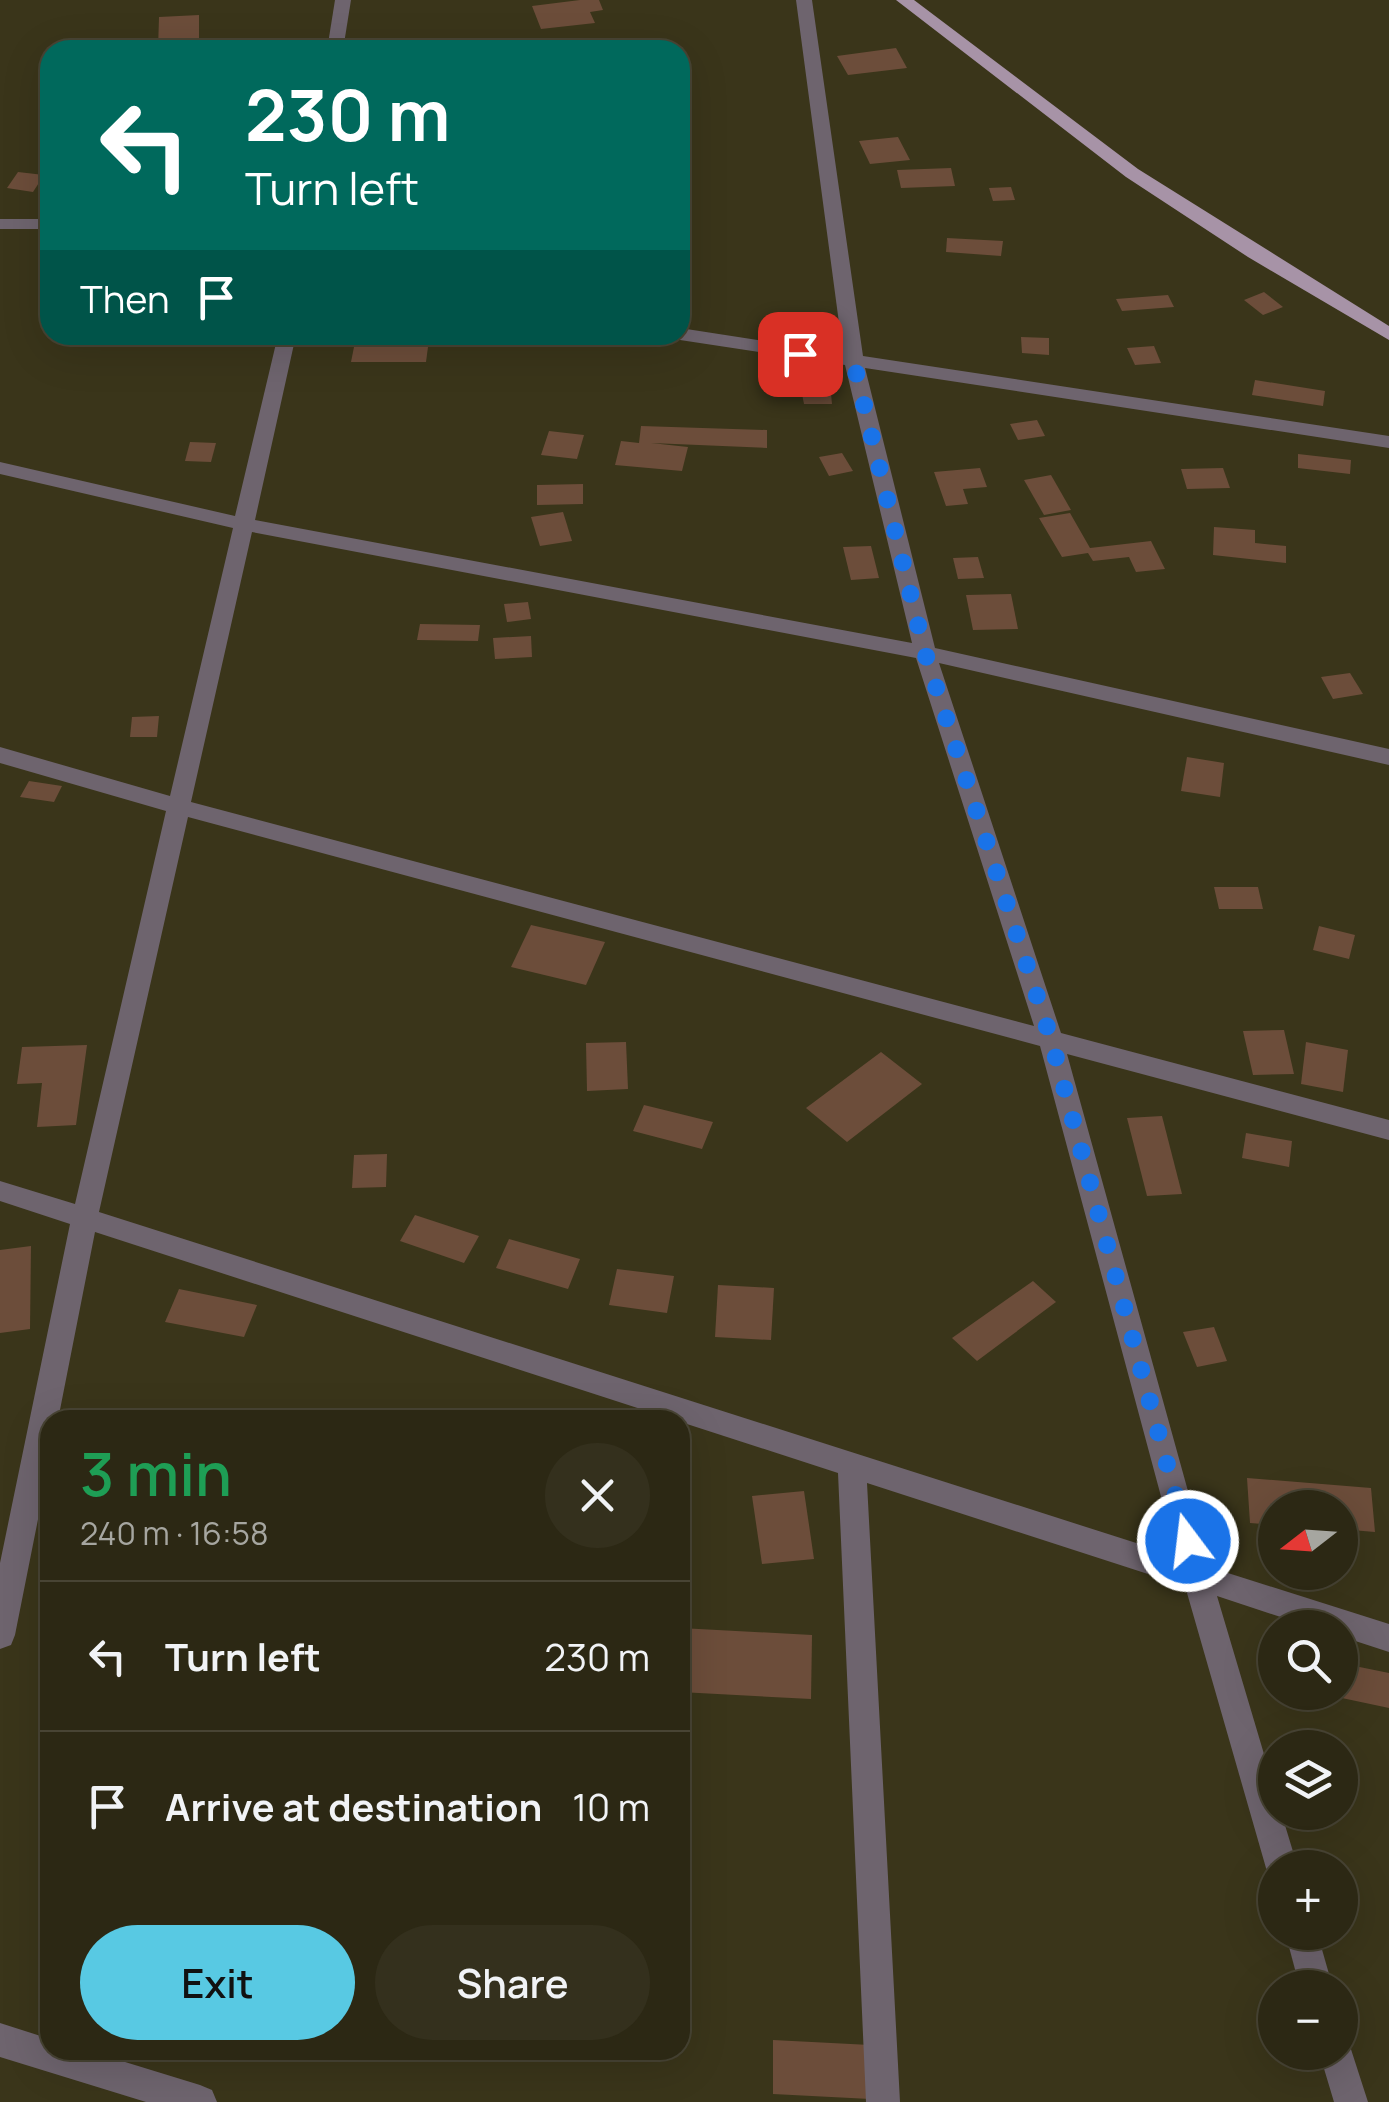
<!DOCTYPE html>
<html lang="en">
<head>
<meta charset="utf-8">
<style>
	body { margin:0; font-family:Manrope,sans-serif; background:#34301d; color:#f1f3f6; height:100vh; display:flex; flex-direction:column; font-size:38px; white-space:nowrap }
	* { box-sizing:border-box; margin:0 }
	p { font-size:32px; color:#a6a6a0 }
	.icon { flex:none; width:55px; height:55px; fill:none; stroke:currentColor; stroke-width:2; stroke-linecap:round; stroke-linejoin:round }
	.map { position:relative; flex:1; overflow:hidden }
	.sheet { position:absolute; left:40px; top:1410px; width:650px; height:650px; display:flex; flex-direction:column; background:#2c2814; border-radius:30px; box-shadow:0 10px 40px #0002,0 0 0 2px #484434 }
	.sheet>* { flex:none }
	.hud { position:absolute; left:40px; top:40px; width:650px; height:305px; border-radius:30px; box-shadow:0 10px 40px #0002,0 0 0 2px #484434; background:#00695c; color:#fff; overflow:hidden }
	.needle { width:65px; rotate:253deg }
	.buttons { position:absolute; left:1258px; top:1490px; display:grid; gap:20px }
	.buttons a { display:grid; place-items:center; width:100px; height:100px; border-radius:50%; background:#2c2814; box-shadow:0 10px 40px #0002,0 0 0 2px #484434; font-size:50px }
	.pin { position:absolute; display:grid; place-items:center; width:85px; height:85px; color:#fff; margin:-42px; border-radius:20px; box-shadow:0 5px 15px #0006 }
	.me { position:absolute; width:110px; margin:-55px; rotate:345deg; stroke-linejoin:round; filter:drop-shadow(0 0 8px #0008) }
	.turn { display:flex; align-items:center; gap:35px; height:210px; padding:0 40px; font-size:45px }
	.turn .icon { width:130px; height:130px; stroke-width:2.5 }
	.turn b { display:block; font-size:70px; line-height:85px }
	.then { display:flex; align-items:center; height:95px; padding:0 40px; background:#0003; gap:20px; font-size:38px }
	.round { display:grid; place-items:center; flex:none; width:105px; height:105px; border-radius:52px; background:#34301d }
	.overview { display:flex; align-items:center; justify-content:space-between; height:170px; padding:0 40px }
	h1 { font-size:60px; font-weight:600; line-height:75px; color:#1e9e55 }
	.button { display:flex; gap:20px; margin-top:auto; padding:20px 40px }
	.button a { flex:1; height:115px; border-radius:60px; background:#58c9e3; color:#111; font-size:40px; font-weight:600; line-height:115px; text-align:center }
	.button a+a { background:#34301d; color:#f1f3f6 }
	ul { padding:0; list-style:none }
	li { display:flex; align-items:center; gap:30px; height:150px; padding:0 40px; border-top:2px solid #484434 }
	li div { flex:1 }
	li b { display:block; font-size:38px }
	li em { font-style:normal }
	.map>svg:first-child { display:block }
	.building { fill:#6c4d3a }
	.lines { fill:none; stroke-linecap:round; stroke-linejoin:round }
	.minor { fill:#6e646e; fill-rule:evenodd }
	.primary { fill:#a793a7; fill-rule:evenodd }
	.route { stroke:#1a73e8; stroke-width:18; stroke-dasharray:0 32.4 }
</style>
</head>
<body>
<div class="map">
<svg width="1389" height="2102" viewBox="0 0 1389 2102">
	<rect width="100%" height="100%" fill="#3a351a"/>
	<g class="building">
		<path d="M580,0H599L603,10L590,12L595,23L541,29L532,6Z"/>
		<path d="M199,15V50H158L159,17Z"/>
		<path d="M896,48L907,68L848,75L837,56Z"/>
		<path d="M898,137L910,160L870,164L859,141Z"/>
		<path d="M951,168L955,186L901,188L897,170Z"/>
		<path d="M18,172L44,175L33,192L7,188Z"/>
		<path d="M1011,187L1015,200L993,201L989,188Z"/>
		<path d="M947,238L1003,241L1001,256L946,252Z"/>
		<path d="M1264,292L1283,307L1263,315L1244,300Z"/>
		<path d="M1168,295L1174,307L1122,311L1116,299Z"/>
		<path d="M1021,337L1049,338V355L1022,353Z"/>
		<path d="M1154,346L1161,363L1135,365L1127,348Z"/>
		<path d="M354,347H428L426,362H351Z"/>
		<path d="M1255,380L1325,391L1323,406L1252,395Z"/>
		<path d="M830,383L832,404H804L800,384Z"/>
		<path d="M1037,420L1045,436L1018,440L1010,424Z"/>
		<path d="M641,426L767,430V448L651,443L688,447L682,471L615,465L621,441L639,443Z"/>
		<path d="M549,431L584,435L577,459L541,455Z"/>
		<path d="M190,442L216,443L211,462L185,461Z"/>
		<path d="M842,453L853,471L829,476L819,457Z"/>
		<path d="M1298,454L1351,460L1350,474L1298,468Z"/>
		<path d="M980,468L987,487L963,489L968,504L946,506L934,472Z"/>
		<path d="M1223,468L1230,488L1187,489L1181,469Z"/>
		<path d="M1051,475L1071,510L1044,515L1024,480Z"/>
		<path d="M583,484V504L537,505V485Z"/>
		<path d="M563,512L572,541L540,546L531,517Z"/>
		<path d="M1070,513L1090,548L1151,541L1165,569L1136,572L1129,557L1093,561L1088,553L1062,557L1039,518Z"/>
		<path d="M1214,527L1255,530V543L1286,546V563L1213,555Z"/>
		<path d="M871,546L879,578L851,580L843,547Z"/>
		<path d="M978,557L984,578L958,579L953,558Z"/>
		<path d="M1011,594L1018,629L973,630L966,595Z"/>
		<path d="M528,602L531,619L507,622L504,604Z"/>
		<path d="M420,624L480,625L478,641L417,640Z"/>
		<path d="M531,636L532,657L495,659L493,638Z"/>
		<path d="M1350,673L1363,694L1333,699L1321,677Z"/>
		<path d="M159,716L157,737H130L132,717Z"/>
		<path d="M1187,757L1224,763L1220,797L1181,791Z"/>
		<path d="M29,781L62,786L54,802L20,797Z"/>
		<path d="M1214,887H1258L1263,909H1219Z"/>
		<path d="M531,925L605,942L586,985L511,967Z"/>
		<path d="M1319,926L1355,935L1349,959L1313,950Z"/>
		<path d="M1284,1030L1294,1074L1253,1075L1243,1031Z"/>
		<path d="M626,1042L628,1089L587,1091L586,1043Z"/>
		<path d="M1306,1042L1348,1050L1343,1092L1301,1084Z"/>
		<path d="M87,1045L76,1125L37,1127L42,1083L17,1084L22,1047Z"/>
		<path d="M881,1052L922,1084L847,1142L806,1108Z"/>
		<path d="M644,1105L713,1122L702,1149L633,1131Z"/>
		<path d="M1162,1116L1182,1194L1147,1196L1127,1118Z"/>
		<path d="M1246,1133L1292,1141L1289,1167L1242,1158Z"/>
		<path d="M387,1154L386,1187L352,1188L354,1155Z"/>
		<path d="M415,1215L479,1236L464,1263L400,1241Z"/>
		<path d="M509,1239L580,1259L568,1289L496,1268Z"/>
		<path d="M31,1246L30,1329L0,1333V1250Z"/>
		<path d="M617,1269L674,1276L667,1313L609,1305Z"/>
		<path d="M1033,1281L1056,1302L977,1361L952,1338Z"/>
		<path d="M718,1285L774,1288L771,1340L715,1337Z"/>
		<path d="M179,1289L257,1305L244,1337L165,1322Z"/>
		<path d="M1214,1327L1227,1361L1197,1367L1183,1332Z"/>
		<path d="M1247,1478L1371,1488L1375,1532L1340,1529V1508H1275V1525L1250,1523Z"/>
		<path d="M804,1491L814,1559L762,1564L752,1496Z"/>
		<path d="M680,1628L812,1635L811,1699L680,1692Z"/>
		<path d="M1340,1663L1389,1673V1708L1323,1694L1340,1692Z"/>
		<path d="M773,2040L870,2045V2099L773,2094Z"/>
	</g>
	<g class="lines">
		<g class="minor">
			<path d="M335,0H351L343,50H327Z"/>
			<path d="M796,0H812L863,356L1389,436V448L865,368L935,648L1389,749V765L939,663L1061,1033L1389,1120V1140L1067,1054L1209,1567L1389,1624V1652L1340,1636V1628H1314L1217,1596L1275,1791V1812H1281L1298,1868H1275V1881L1266,1868L1185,1586L867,1483L900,2102H866L838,1473L95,1232L58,1420H50V1459L15,1635L11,1645L0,1649V1563L70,1224L0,1201V1181L75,1204L166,811L0,763V747L170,796L233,528L0,474V462L235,516L278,335H296L255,520L912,643L845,365L680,340L671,335H680V328L843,353ZM252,532L916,658L1034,1026L191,802ZM188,817L1040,1046L1177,1556L99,1212Z"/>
			<rect x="0" y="219" width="50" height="10"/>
			<path d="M1285,1932H1317L1333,1988H1300Z"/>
			<path d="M0,2023L50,2039V2050H86L200,2085L212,2090L217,2102H146L0,2057Z"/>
			<path d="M1340,2037L1348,2040L1368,2102H1334L1319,2052H1340Z"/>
		</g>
		<path class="primary" d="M896,0H914L1138,169L1389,326V340L1248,257L1126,177Z"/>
	</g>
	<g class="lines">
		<path class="route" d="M800,354L854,364L925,653L1050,1036L1188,1541"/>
	</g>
</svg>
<div class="buttons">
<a><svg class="needle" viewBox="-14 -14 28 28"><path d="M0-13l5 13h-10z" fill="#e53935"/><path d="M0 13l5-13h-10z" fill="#a6a6a0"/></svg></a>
<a><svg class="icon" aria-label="search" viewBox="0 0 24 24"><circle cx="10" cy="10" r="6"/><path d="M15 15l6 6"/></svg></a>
<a><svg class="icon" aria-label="layers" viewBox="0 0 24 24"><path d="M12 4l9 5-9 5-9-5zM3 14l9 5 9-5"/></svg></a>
<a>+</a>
<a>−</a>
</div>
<div class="pin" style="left:800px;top:354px;background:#d93025"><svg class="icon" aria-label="arrive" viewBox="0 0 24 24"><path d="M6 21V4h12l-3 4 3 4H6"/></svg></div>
<svg class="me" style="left:1188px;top:1541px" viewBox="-20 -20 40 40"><circle r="17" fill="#1a73e8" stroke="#fff" stroke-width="3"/><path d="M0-11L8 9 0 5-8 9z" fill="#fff"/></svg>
<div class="hud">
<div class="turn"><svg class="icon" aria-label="left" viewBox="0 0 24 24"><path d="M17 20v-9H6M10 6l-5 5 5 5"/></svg><div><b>230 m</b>Turn left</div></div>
<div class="then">Then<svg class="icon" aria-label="arrive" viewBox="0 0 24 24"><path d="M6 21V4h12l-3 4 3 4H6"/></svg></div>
</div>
<section class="sheet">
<div class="overview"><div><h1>3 min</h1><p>240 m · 16:58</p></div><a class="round"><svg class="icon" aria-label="close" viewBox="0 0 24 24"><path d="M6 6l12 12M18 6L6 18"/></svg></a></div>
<ul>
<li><svg class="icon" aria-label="left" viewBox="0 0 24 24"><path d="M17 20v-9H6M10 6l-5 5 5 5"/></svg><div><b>Turn left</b></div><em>230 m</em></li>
<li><svg class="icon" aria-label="arrive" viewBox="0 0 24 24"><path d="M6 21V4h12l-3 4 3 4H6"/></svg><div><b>Arrive at destination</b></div><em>10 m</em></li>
</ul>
<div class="button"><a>Exit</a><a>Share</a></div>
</section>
</div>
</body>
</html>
